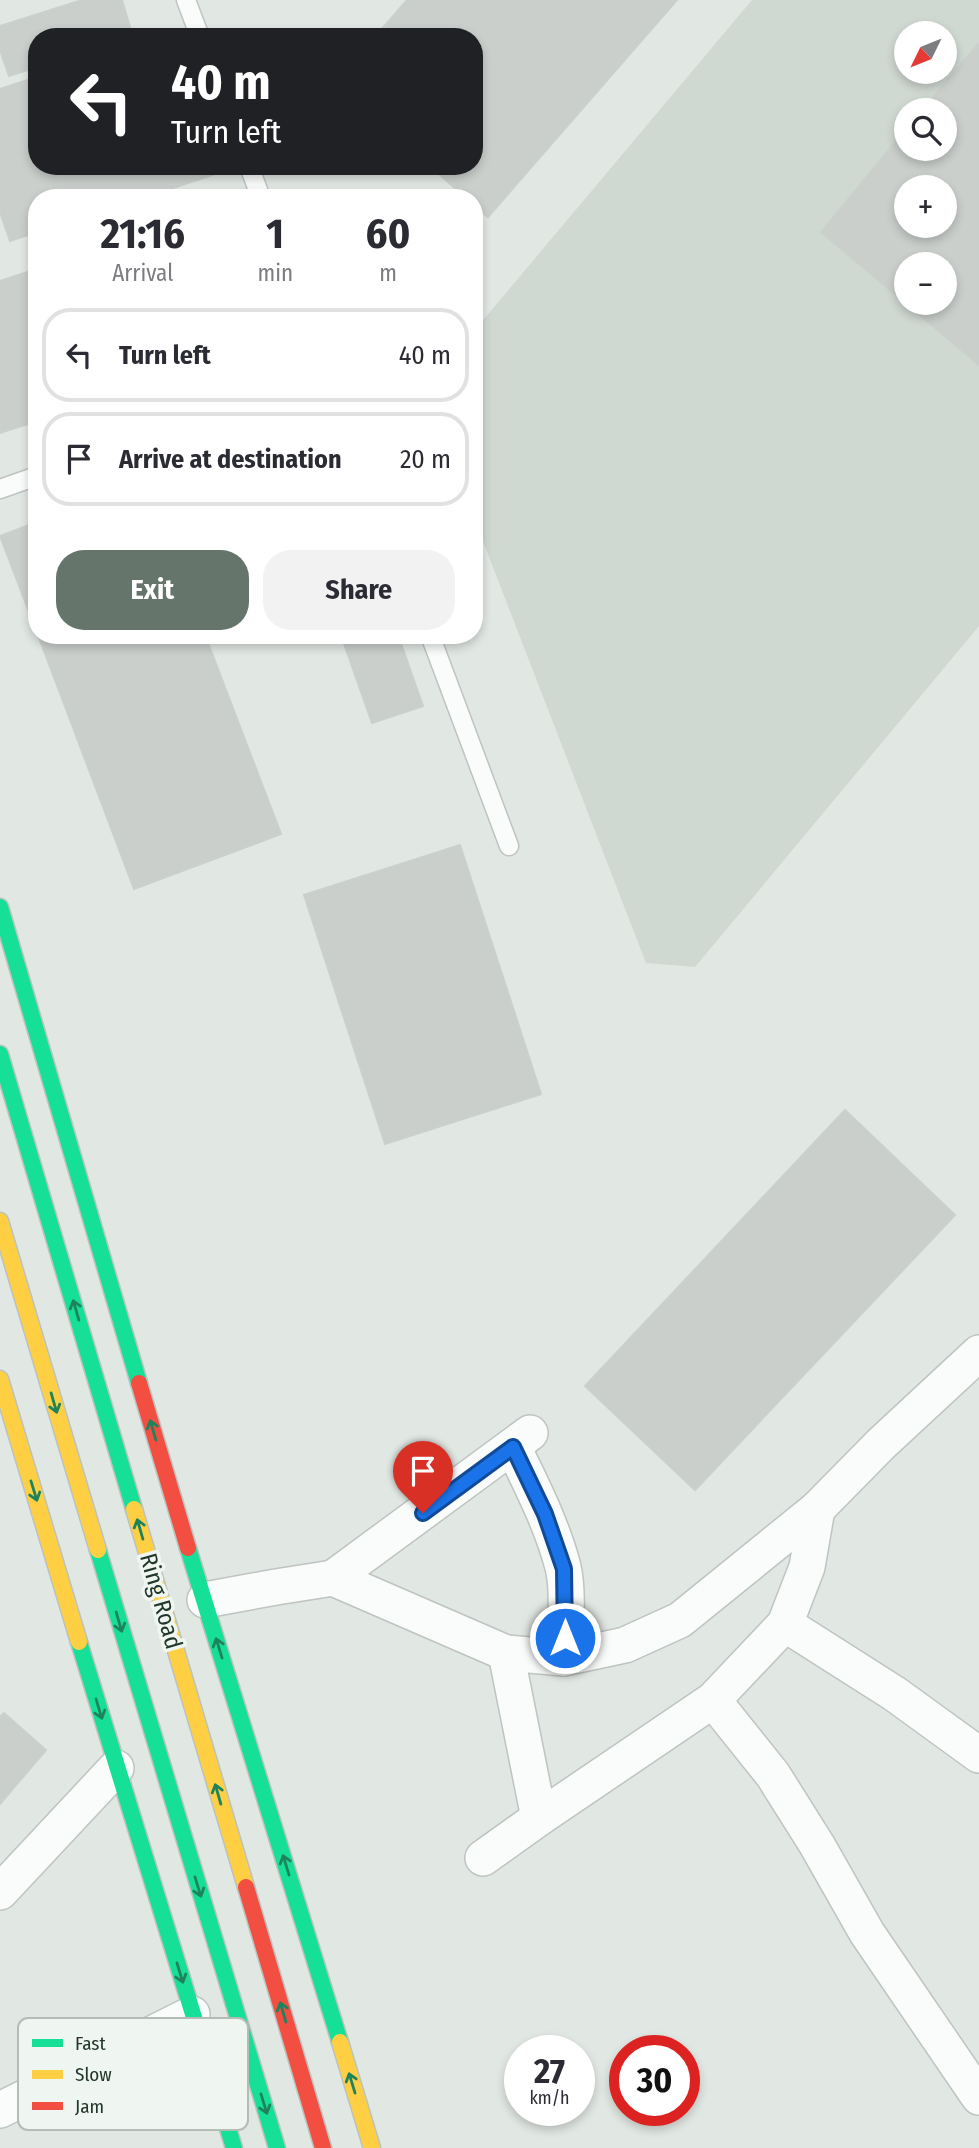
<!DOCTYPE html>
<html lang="en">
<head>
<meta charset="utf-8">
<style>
	body { margin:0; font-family:"Fira Sans Condensed",sans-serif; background:#f2f2f3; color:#2b2b33; height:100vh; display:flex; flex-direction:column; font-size:26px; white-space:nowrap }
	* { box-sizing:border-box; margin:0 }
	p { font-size:23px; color:#7c7c81 }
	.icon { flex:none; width:38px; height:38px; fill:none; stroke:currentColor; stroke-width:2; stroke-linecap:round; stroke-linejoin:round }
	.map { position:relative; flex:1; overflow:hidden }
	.panel { position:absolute; left:28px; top:189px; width:455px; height:455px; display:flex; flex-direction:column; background:#fff; border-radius:28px; box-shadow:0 4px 10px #0003 }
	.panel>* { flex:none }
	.guide { position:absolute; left:28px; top:28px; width:455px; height:147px; border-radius:28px; box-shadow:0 4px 10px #0003; background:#202124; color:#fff; overflow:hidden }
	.needle { width:46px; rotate:227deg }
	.tools { position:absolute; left:894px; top:21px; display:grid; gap:14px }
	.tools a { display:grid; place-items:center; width:63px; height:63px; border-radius:50%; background:#fff; box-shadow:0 4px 10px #0003; font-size:35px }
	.speed { position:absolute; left:504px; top:2035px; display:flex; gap:14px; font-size:35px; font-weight:700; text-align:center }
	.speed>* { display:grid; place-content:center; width:91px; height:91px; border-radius:50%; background:#fff; box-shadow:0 4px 10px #0003; line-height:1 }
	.speed small { font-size:18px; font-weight:400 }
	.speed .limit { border:10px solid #d22; background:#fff; color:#111 }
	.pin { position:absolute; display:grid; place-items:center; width:60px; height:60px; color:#fff; margin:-72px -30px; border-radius:50% 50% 50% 0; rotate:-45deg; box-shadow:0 0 7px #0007 }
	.pin .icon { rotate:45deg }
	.me { position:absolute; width:77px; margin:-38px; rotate:0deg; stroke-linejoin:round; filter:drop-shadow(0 0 5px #0008) }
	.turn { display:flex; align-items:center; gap:24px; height:147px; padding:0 28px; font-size:32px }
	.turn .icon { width:91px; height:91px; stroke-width:2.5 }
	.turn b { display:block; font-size:49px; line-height:60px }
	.eta { display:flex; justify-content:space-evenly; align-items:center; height:119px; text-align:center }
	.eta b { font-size:42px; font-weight:700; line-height:49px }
	.primary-button { display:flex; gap:14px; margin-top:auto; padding:14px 28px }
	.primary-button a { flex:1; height:80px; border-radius:28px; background:#65756c; color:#fff; font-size:28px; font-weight:700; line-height:80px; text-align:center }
	.primary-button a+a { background:#f2f2f3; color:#2b2b33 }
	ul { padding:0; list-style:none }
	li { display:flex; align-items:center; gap:21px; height:94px; margin:0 14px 10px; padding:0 14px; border:4px solid #e1e1e2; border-radius:28px }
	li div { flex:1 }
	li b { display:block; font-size:26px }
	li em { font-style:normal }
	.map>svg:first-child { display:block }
	.built { fill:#d0d8d2; fill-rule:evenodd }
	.building { fill:#cacfcc; stroke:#cad0cc; stroke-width:2; fill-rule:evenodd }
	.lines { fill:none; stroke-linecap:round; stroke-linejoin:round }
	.lane-casing { stroke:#bec4c0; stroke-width:21 }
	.street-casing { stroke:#bec4c0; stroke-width:38 }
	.fast-casing { stroke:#bcc3bf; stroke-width:19 }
	.slow-casing { stroke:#bcc3bf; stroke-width:19 }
	.jam-casing { stroke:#bcc3bf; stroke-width:19 }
	.lane { stroke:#fafbfb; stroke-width:18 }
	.street { stroke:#fafbfb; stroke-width:35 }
	.fast { stroke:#16e098; stroke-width:16 }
	.slow { stroke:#ffcf43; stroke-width:16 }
	.jam { stroke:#f24e42; stroke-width:16 }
	.oneway { stroke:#1d835d }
	.route-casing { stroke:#114b97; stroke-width:18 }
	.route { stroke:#1a73e8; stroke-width:12 }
	.labels { text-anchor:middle; stroke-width:7; stroke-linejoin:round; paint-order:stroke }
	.street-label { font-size:24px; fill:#22372c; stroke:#eff6f1 }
	.key { fill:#eff6f1; stroke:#b2bdb6; stroke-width:2 }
	.key-label { font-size:19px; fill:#22372c }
</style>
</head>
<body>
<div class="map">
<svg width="979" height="2148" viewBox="0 0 979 2148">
	<rect width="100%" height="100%" fill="#e1e7e3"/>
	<path class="built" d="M752,0H979V626L695,967L646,963L474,518V331ZM906,33H945V72H906ZM906,110H945V149H906ZM906,187H945V226H906ZM906,264H945V303H906Z"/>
	<g class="building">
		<path d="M82,0H122L133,37H37V67L9,76L0,50V26Z"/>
		<path d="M407,0H677L488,217L474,205V198H466L430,166H474V37H375Z"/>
		<path d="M979,43V365L821,232L906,129V149H945V110H922ZM906,187H945V226H906ZM906,264H945V303H906Z"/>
		<path d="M37,77V166H216L218,173L143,198H37V232L10,241L0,212V89Z"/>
		<path d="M37,269V421L0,433V281Z"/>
		<path d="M37,522V633L0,536Z"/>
		<path d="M38,635H205L281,834L134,889Z"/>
		<path d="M341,635H398L423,706L372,723Z"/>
		<path d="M460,845L541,1094L385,1144L304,895Z"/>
		<path d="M845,1110L955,1215L695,1490L585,1386Z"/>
		<path d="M4,1713L46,1750L0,1804V1717Z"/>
	</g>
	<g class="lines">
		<g class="lane-casing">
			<g id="lane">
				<path d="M186,0L200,37"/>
				<path d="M249,166L261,198"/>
				<path d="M0,489L37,476"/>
				<path d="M430,635L509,846"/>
			</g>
		</g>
		<g class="street-casing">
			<g id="street">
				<path d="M513,1447C532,1486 552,1525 563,1567C569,1592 565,1631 564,1658"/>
				<path d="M333,1578L530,1433"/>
				<path d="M205,1600L276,1587L333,1578L506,1653L564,1658L625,1645L680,1620L817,1509L881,1444L979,1353"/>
				<path d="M785,1624L895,1694L979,1755"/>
				<path d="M506,1653L539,1818"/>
				<path d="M713,1700L773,1775L817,1845L867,1933L979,2097"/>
				<path d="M483,1858L539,1818L713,1700L785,1624L807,1567L817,1509"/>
				<path d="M0,1892L116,1768"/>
				<path d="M0,2110L192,2014"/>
			</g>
		</g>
		<g class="fast-casing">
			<g id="fast">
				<path d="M0,907L139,1383"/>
				<path d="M0,1054L134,1509"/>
				<path d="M188,1548L340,2042"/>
				<path d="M98,1550L277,2148"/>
				<path d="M79,1642L234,2148"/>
			</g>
		</g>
		<g class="slow-casing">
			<g id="slow">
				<path d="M0,1221L98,1550"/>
				<path d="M0,1379L79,1642"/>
				<path d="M134,1509L246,1887"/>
				<path d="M340,2042L372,2148"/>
			</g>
		</g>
		<g class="jam-casing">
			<g id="jam">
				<path d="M139,1383L188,1548"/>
				<path d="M246,1887L323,2148"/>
			</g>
		</g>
		<use href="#lane" class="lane"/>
		<use href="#street" class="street"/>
		<use href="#fast" class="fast"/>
		<use href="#slow" class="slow"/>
		<use href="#jam" class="jam"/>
	</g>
	<defs><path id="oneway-shaft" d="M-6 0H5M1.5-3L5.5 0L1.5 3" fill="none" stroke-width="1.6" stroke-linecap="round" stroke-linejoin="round" transform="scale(1.75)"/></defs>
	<g class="oneway">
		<use href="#oneway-shaft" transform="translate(76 1310) rotate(-106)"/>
		<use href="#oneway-shaft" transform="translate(54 1403) rotate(74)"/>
		<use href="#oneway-shaft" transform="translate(153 1430) rotate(-106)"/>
		<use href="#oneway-shaft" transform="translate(34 1491) rotate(73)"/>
		<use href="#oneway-shaft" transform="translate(140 1529) rotate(-106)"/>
		<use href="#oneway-shaft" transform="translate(119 1622) rotate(74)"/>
		<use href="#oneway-shaft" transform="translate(219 1648) rotate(-107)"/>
		<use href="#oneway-shaft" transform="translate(99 1709) rotate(73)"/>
		<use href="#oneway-shaft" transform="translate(218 1794) rotate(-106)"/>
		<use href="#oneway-shaft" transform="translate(286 1865) rotate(-107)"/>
		<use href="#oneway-shaft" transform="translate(198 1887) rotate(73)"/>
		<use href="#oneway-shaft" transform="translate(180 1973) rotate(73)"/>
		<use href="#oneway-shaft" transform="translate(283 2012) rotate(-106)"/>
		<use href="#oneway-shaft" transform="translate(352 2083) rotate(-107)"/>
		<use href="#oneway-shaft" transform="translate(264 2104) rotate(73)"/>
	</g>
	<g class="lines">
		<g class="route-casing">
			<path id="route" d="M423,1513L513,1447L545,1514L564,1569L565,1638"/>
		</g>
		<use href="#route" class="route"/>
	</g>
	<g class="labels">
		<g class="street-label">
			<text transform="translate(161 1601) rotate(74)" y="8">Ring Road</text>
		</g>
	</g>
	<rect x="18" y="2018" width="230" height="112" rx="10" class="key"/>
	<rect x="32" y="2039" width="31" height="8" fill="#16e098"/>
	<rect x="32" y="2070" width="31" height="9" fill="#ffcf43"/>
	<rect x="32" y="2102" width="31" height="8" fill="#f24e42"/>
	<g class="key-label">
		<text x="75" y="2050">Fast</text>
		<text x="75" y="2081">Slow</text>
		<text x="75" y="2113">Jam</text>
	</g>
</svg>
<div class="tools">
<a><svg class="needle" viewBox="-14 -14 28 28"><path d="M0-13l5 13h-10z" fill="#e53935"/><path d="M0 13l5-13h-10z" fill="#7c7c81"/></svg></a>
<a><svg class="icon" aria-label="search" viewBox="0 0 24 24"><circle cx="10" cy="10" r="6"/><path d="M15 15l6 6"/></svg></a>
<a>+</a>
<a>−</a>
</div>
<div class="speed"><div>27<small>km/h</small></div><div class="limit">30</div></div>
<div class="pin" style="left:423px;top:1513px;background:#d93025"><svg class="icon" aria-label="arrive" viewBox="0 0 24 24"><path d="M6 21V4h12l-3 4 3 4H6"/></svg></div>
<svg class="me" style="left:565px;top:1638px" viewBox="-20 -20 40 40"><circle r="17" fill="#1a73e8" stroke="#fff" stroke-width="3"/><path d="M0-11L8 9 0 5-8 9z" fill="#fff"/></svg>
<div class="guide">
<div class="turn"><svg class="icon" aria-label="left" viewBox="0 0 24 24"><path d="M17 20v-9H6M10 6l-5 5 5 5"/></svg><div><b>40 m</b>Turn left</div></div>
</div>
<section class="panel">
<div class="eta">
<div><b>21:16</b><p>Arrival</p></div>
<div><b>1</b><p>min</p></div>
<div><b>60</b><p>m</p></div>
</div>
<ul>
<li><svg class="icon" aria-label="left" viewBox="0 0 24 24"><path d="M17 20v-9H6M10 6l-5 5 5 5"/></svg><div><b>Turn left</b></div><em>40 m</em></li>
<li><svg class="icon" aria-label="arrive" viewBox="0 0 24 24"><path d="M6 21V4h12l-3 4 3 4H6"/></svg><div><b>Arrive at destination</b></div><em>20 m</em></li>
</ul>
<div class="primary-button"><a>Exit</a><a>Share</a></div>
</section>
</div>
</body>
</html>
